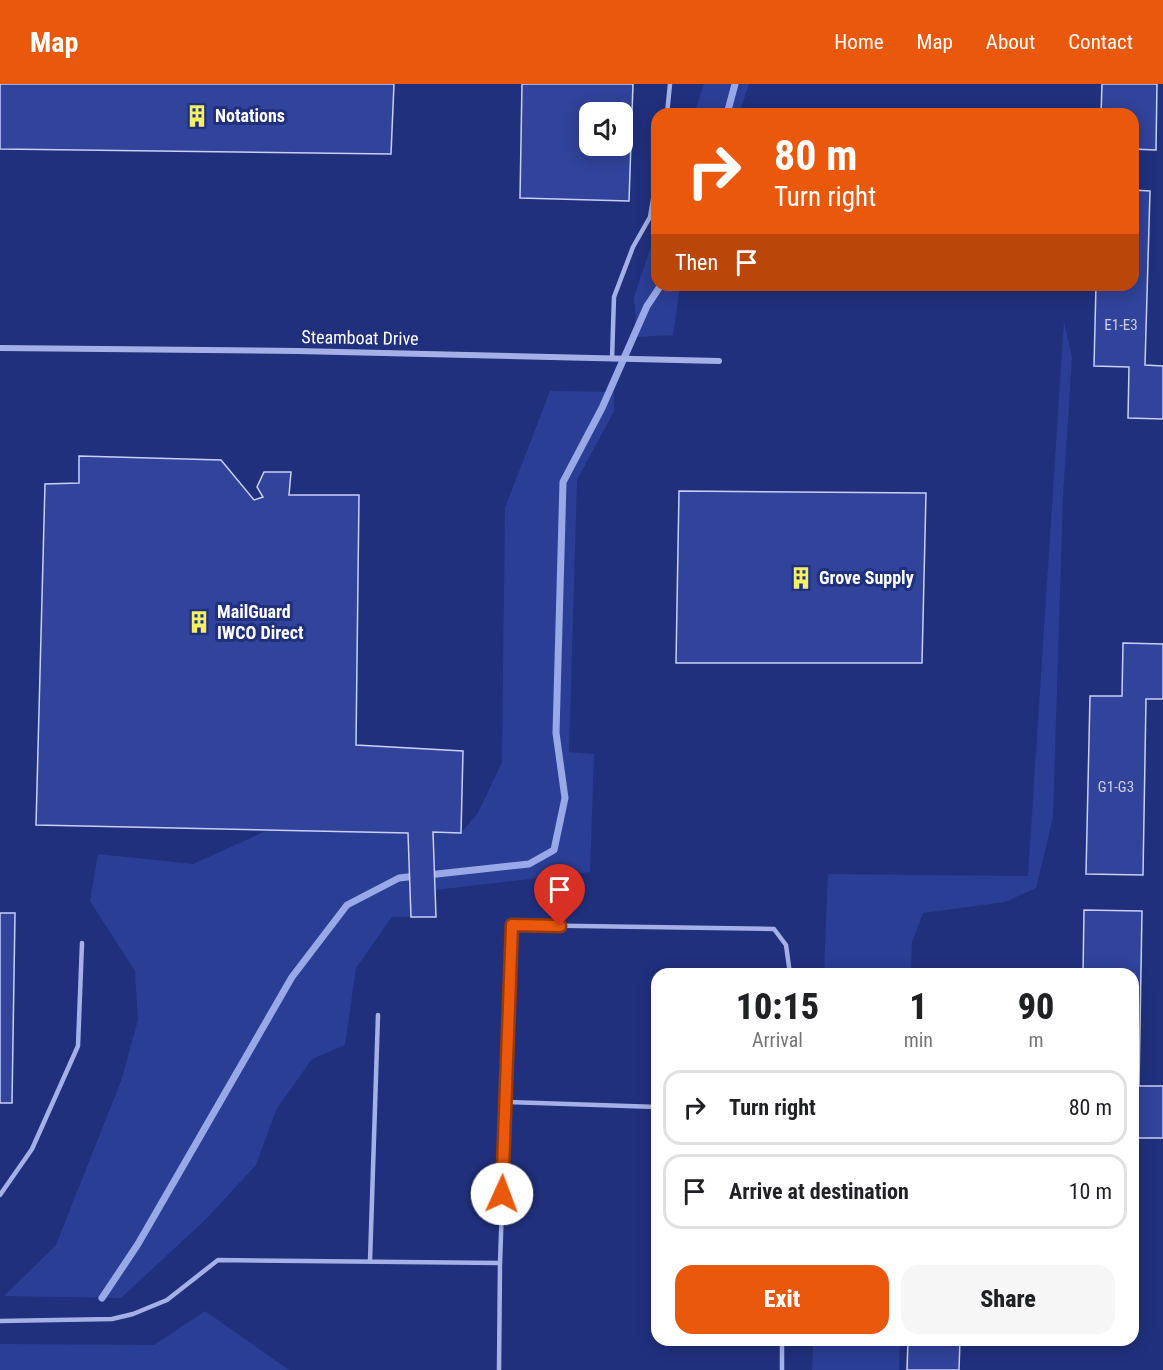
<!DOCTYPE html>
<html lang="en">
<head>
<meta charset="utf-8">
<style>
	body { margin:0; font-family:"Roboto Condensed",sans-serif; background:#f6f6f6; color:#202124; height:100vh; display:flex; flex-direction:column; font-size:22px; white-space:nowrap }
	* { box-sizing:border-box; margin:0 }
	p { font-size:20px; color:#757577 }
	.icon { flex:none; width:33px; height:33px; fill:none; stroke:currentColor; stroke-width:2; stroke-linecap:round; stroke-linejoin:round }
	.map { position:relative; flex:1; overflow:hidden }
	.panel { position:absolute; left:651px; top:884px; width:488px; height:378px; display:flex; flex-direction:column; background:#fff; border-radius:18px; box-shadow:0 3px 15px #0003 }
	.panel>* { flex:none }
	.banner { position:absolute; left:651px; top:24px; width:488px; height:183px; border-radius:18px; box-shadow:0 3px 15px #0003; background:#ea580c; color:#fff; overflow:hidden }
	.buttons { position:absolute; left:579px; top:18px; display:grid; gap:12px }
	.buttons a { display:grid; place-items:center; width:54px; height:54px; border-radius:12px; background:#fff; box-shadow:0 3px 15px #0003; font-size:30px }
	.pin { position:absolute; display:grid; place-items:center; width:51px; height:51px; color:#fff; margin:-62px -26px; border-radius:50% 50% 50% 0; rotate:-45deg; box-shadow:0 0 6px #0007 }
	.pin .icon { rotate:45deg }
	.me { position:absolute; width:66px; margin:-33px; rotate:2deg; stroke-linejoin:round; filter:drop-shadow(0 0 4px #0008) }
	.turn { display:flex; align-items:center; gap:21px; height:126px; padding:0 24px; font-size:27px }
	.turn .icon { width:78px; height:78px; stroke-width:2.5 }
	.turn b { display:block; font-size:42px; line-height:51px }
	.then { display:flex; align-items:center; height:57px; padding:0 24px; background:#0003; gap:12px; font-size:22px }
	.eta { display:flex; justify-content:space-evenly; align-items:center; height:102px; text-align:center }
	.eta b { font-size:36px; font-weight:800; line-height:42px }
	.action { display:flex; gap:12px; margin-top:auto; padding:12px 24px }
	.action a { flex:1; height:69px; border-radius:18px; background:#ea580c; color:#fff; font-size:24px; font-weight:800; line-height:69px; text-align:center }
	.action a+a { background:#f6f6f6; color:#202124 }
	ul { padding:0; list-style:none }
	li { display:flex; align-items:center; gap:18px; height:75px; margin:0 12px 9px; padding:0 12px; border:3px solid #e0e0e0; border-radius:18px }
	li div { flex:1 }
	li b { display:block; font-size:22px }
	li em { font-style:normal }
	header { display:flex; align-items:center; gap:36px; box-sizing:border-box; height:84px; padding:0 30px; background:#ea580c; color:#fff }
	header strong { font-size:28px }
	nav { display:flex; gap:33px; margin-inline-start:auto; font-size:21px }
	.map>svg:first-child { display:block }
	.green { fill:#2b3e95 }
	.lines { fill:none; stroke-linecap:round; stroke-linejoin:round }
	.stream { stroke:#99a8e7; stroke-width:7 }
	.building { fill:#31439a; stroke:#c8d0f5; stroke-width:1.5; fill-rule:evenodd }
	.lane { stroke:#a5b1e6; stroke-width:4.5 }
	.street { stroke:#a5b1e6; stroke-width:6 }
	.route-casing { stroke:#983908; stroke-width:15 }
	.route { stroke:#ea580c; stroke-width:10 }
	.labels { text-anchor:middle; stroke-width:6; stroke-linejoin:round; paint-order:stroke }
	.number-label { font-size:15px; fill:#ccd0e6 }
	.poi-label { font-size:18px; font-weight:bold; fill:#fff; stroke:#21307d; text-anchor:start }
	.street-label { font-size:18px; fill:#fff; stroke:#21307d }
</style>
</head>
<body>
<header>
<strong>Map</strong>
<nav><a>Home</a><a>Map</a><a>About</a><a>Contact</a></nav>
</header>
<div class="map">
<svg width="1163" height="1286" viewBox="0 0 1163 1286">
	<rect width="100%" height="100%" fill="#21307d"/>
	<g class="green">
		<path d="M704,0H749L739,30H694Z"/>
		<path d="M657,144V201H680L673,251L637,253L634,213Z"/>
		<path d="M1064,237L1072,274L1063,411L1053,733L1036,804L1005,818L923,829L912,858L911,889H824L828,790L1028,792Z"/>
		<path d="M550,307L614,308V327L577,396L569,668L594,670L590,788L435,806L433,748L461,749L478,729L502,678L505,424Z"/>
		<path d="M268,746L408,749L411,833H392L356,884L345,961L312,975L276,1026L256,1081L205,1136L121,1214L4,1212L56,1161L121,997L138,936L135,887L90,817L98,770L193,780Z"/>
		<path d="M205,1227L289,1286H0V1260L154,1261Z"/>
		<path d="M813,1256H900L899,1286H812Z"/>
	</g>
	<g class="lines">
		<g class="stream">
			<path d="M727,30L735,0"/>
			<path d="M428,791L529,780L554,766L565,714L556,649L563,398L602,324L647,222L661,201"/>
			<path d="M102,1214L138,1160L292,893L347,821L399,794L417,792"/>
		</g>
	</g>
	<g class="building">
		<path d="M0,0H394L391,70L0,65Z"/>
		<path d="M522,0H633L629,117L520,114ZM590,28H622V62H590Z"/>
		<path d="M1102,0H1157L1156,66L1132,65V30H1101Z"/>
		<path d="M1132,106L1150,107L1145,281L1163,282V335L1128,334L1129,283L1094,282L1096,201H1132Z"/>
		<path d="M79,372L221,376L254,416L263,413L257,403L264,388H291L289,411H359L356,661L463,667L461,749L433,748L436,833H411L408,749L36,741L45,400L79,399Z"/>
		<path d="M679,407L926,409L922,579H676Z"/>
		<path d="M1123,559L1163,560V615H1146L1143,791L1086,790L1090,612H1122Z"/>
		<path d="M1084,826L1142,827L1139,1002H1163V1054H1132V890H1083Z"/>
		<path d="M0,829H15L12,1019H0Z"/>
		<path d="M908,1256H960L959,1286H907Z"/>
	</g>
	<g class="lines">
		<g class="lane">
			<path d="M667,30L670,0"/>
			<path d="M612,275L614,213L633,163L650,133L657,92"/>
			<path d="M506,1018L657,1023"/>
			<path d="M0,1111L32,1065L78,962L82,859"/>
			<path d="M370,1177L378,931"/>
			<path d="M0,1237L112,1235L133,1230L167,1216L218,1176L500,1179"/>
			<path d="M499,1286L500,1179L512,841L774,845L786,861L790,890"/>
			<path d="M782,1286V1256"/>
		</g>
		<path class="street" d="M0,264L298,267L719,277"/>
	</g>
	<g class="lines">
		<g class="route-casing">
			<path id="route" d="M502,1110L512,841L560,842"/>
		</g>
		<use href="#route" class="route"/>
	</g>
	<defs>
		<g id="building-bare" transform="scale(1.8)"><path d="M-4-6H4V6H1V3H-1V6H-4ZM-2.5-4.3h1.7v1.8h-1.7ZM.8-4.3h1.7v1.8H.8ZM-2.5-1h1.7V.8h-1.7ZM.8-1h1.7V.8H.8Z" fill="#f3f067" stroke="#21307d" stroke-width="2.5" paint-order="stroke"/></g>
	</defs>
	<g fill-rule="evenodd">
		<use href="#building-bare" x="197" y="32"/>
		<use href="#building-bare" x="801" y="494"/>
		<use href="#building-bare" x="199" y="538"/>
	</g>
	<g class="labels">
		<g class="number-label">
			<text x="1121" y="246">E1-E3</text>
			<text x="1116" y="708">G1-G3</text>
		</g>
		<g class="poi-label">
			<text x="215" y="38">Notations</text>
			<text x="819" y="500">Grove Supply</text>
			<text x="217" y="534">MailGuard<tspan x="217" dy="21">IWCO Direct</tspan></text>
		</g>
		<g class="street-label">
			<text transform="translate(360 254) rotate(1)" y="6">Steamboat Drive</text>
		</g>
	</g>
</svg>
<div class="buttons">
<a><svg class="icon" aria-label="sound" viewBox="0 0 24 24"><path d="M4 9h4l5-4v14l-5-4H4zM17 9q2 3 0 6"/></svg></a>
</div>
<div class="pin" style="left:560px;top:842px;background:#d93025"><svg class="icon" aria-label="arrive" viewBox="0 0 24 24"><path d="M6 21V4h12l-3 4 3 4H6"/></svg></div>
<svg class="me" style="left:502px;top:1110px" viewBox="-20 -20 40 40"><circle r="19" fill="#fff"/><path d="M0-13L10 11 0 6-10 11z" fill="#ea580c"/></svg>
<div class="banner">
<div class="turn"><svg class="icon" aria-label="right" viewBox="0 0 24 24"><path d="M7 20v-9h11M14 6l5 5-5 5"/></svg><div><b>80 m</b>Turn right</div></div>
<div class="then">Then<svg class="icon" aria-label="arrive" viewBox="0 0 24 24"><path d="M6 21V4h12l-3 4 3 4H6"/></svg></div>
</div>
<section class="panel">
<div class="eta">
<div><b>10:15</b><p>Arrival</p></div>
<div><b>1</b><p>min</p></div>
<div><b>90</b><p>m</p></div>
</div>
<ul>
<li><svg class="icon" aria-label="right" viewBox="0 0 24 24"><path d="M7 20v-9h11M14 6l5 5-5 5"/></svg><div><b>Turn right</b></div><em>80 m</em></li>
<li><svg class="icon" aria-label="arrive" viewBox="0 0 24 24"><path d="M6 21V4h12l-3 4 3 4H6"/></svg><div><b>Arrive at destination</b></div><em>10 m</em></li>
</ul>
<div class="action"><a>Exit</a><a>Share</a></div>
</section>
</div>
</body>
</html>
